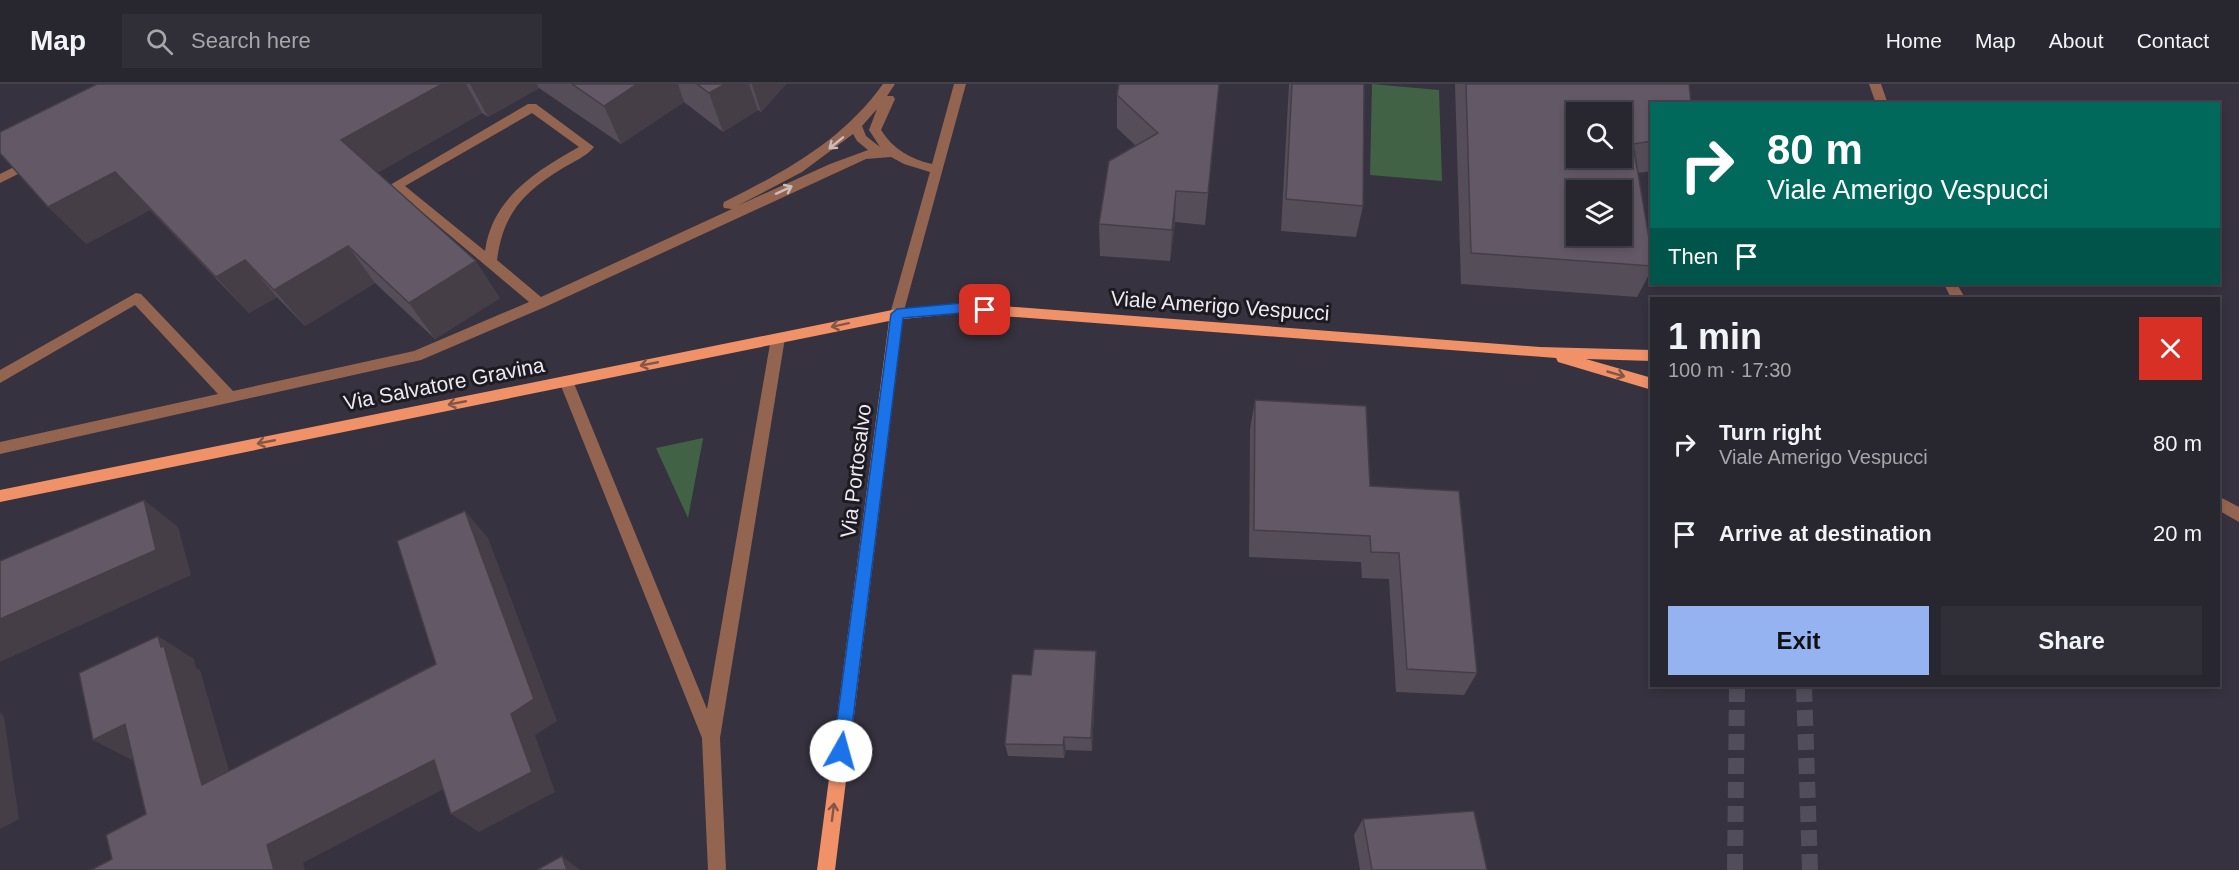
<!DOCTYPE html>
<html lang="en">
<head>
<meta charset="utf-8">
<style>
	body { margin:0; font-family:Helvetica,sans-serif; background:#302e37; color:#f1f3f6; height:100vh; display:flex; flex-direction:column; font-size:22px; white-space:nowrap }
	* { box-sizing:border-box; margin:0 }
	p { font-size:20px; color:#a5a5aa }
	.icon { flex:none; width:33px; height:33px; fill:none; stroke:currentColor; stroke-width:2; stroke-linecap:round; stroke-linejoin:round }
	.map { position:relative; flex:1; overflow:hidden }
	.panel { position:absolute; left:1650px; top:213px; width:570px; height:390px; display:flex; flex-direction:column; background:#28262f; border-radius:0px; box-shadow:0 3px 9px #0003,0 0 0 2px #44434b }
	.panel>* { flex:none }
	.top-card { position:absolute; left:1650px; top:18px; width:570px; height:183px; border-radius:0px; box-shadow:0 3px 9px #0003,0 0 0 2px #44434b; background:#00695c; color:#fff; overflow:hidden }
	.buttons { position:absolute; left:1566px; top:18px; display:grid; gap:12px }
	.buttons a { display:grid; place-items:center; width:66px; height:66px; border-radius:0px; background:#28262f; box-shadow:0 3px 9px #0003,0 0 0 2px #44434b; font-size:30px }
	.pin { position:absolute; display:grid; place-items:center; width:51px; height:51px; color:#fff; margin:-26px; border-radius:12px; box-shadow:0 3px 9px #0006 }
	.me { position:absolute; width:66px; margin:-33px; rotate:7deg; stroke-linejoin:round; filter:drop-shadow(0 0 4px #0008) }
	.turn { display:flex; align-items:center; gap:21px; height:126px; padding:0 18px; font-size:27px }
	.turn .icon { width:78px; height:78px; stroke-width:2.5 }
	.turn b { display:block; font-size:42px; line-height:51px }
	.then { display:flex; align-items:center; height:57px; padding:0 18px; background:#0003; gap:12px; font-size:22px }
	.round { display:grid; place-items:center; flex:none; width:63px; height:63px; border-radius:0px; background:#302e37 }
	.head { display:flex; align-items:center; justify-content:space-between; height:102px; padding:0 18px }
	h1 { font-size:36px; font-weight:800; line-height:45px }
	.action { display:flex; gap:12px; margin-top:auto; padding:12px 18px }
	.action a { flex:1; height:69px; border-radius:0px; background:#95b2f1; color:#111; font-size:24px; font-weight:800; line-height:69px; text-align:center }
	.action a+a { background:#302e37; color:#f1f3f6 }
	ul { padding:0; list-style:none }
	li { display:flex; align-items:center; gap:18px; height:90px; padding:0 18px }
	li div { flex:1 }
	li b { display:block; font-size:22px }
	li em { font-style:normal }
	header { display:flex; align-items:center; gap:36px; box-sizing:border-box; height:84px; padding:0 30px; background:#28262f; border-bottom:2px solid #44434b }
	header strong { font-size:28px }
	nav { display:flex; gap:33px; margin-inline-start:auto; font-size:21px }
	.search { width:420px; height:54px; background:#302e37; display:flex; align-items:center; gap:15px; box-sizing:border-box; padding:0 21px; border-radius:0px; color:#a5a5aa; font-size:22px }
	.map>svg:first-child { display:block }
	.green { fill:#426245 }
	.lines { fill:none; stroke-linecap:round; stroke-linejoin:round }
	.major-tunnel { stroke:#514d5a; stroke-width:16; stroke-dasharray:16 8; stroke-linecap:butt }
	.minor { fill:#936551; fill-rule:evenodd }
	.major { fill:#f09168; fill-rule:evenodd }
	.wall { fill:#554d58 }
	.shaded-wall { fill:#453e47 }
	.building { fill:#635966; stroke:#453e47; stroke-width:1.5; fill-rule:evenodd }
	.oneway { stroke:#cdbbba }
	.oneway2 { stroke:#865644 }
	.route { fill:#1a73e8; stroke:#114b97; stroke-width:1.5 }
	.labels { text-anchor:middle; stroke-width:6; stroke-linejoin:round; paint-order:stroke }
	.street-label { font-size:21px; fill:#ece9f2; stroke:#1d1b21 }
</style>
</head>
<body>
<header>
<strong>Map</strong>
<div class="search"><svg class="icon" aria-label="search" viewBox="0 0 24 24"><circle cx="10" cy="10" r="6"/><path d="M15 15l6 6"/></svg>Search here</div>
<nav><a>Home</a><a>Map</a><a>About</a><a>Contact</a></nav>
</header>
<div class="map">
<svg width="2239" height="786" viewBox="0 0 2239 786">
	<rect width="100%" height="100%" fill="#36323f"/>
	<g class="green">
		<path d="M1372,0L1439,6L1442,97L1370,91Z"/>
		<path d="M703,354V355L688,434L656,364Z"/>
	</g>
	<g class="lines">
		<g class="major-tunnel">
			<path d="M1804,602L1810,786"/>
			<path d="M1735,786L1737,602"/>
		</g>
		<g class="minor">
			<path d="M883,0H895L887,12H893L895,15L881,46C893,65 910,75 932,80L954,0H966L902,234H892L890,230L930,88L904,80L891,73L866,75L545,223L421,276L0,370V358L218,310L135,221L0,299V286L136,209L141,210L233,307L414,267L529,218L390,101L528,20H536L594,63C587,72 573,78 563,84C523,108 503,130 497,176L541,213L732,125L724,124L723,121L724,118C786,87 842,57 883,0ZM877,25L869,46L880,63L866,52L862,42ZM532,29L579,63C536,87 492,114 485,167L405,102ZM853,50L857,57L868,66L830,80L737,122L802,88Z"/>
			<path d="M1869,0H1881L1888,20H1876Z"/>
			<path d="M34,73L40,77L38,80L0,99V90Z"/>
			<path d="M1944,200H1957L1965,214H1951Z"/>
			<path d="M778,249L785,254L720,654L726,786H708L702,654L559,297L561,293H571L573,297L707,625L771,254Z"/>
			<path d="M2218,412L2239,423V438L2218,426Z"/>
		</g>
		<path class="major" d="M962,219L1540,263L1652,266V277L1586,275L1652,294V306L1558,278L1556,274L962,229L903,235L835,786H817L889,237L0,418V406L897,225Z"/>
	</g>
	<g class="wall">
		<path d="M97,0H786L761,28L758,26L723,48L684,18L621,60L539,4L488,33L482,29L377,89L500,214L435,255L375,199L305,242L277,213L249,229L150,126L86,160Z"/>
		<path d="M1219,0L1205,141L1175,138L1170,177L1100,172L1099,140L1136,62L1117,44V11Z"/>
		<path d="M1289,0H1364L1363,122L1356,153L1281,147Z"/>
		<path d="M1455,0H1689L1652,20V87L1638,89L1652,172V185L1637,213L1461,200Z"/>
		<path d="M1255,316L1370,402L1477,589L1464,611L1396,608L1389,495L1362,494L1361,478L1249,473L1250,345Z"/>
		<path d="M1096,582L1092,667L1066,666L1064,674L1008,672L1005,660L1031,591Z"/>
		<path d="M1363,735L1487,786H1360L1354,751Z"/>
	</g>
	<g class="shaded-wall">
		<path d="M442,0H466L482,29L367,95L341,56Z"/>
		<path d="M470,0H537L539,4L488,33Z"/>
		<path d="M637,0H678L684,18L621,60L604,22Z"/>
		<path d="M725,0H749L758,26L723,48L709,9Z"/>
		<path d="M752,0H786L761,28Z"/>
		<path d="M115,88L150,126L86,160L48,123Z"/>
		<path d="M1176,107L1175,138L1170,177L1172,146Z"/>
		<path d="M348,162L375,199L305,242L274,206Z"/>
		<path d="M245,176L277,213L249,229L216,193Z"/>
		<path d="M476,177L500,214L435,255L409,219Z"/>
		<path d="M144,416L178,443L191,491L0,578V535Z"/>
		<path d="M465,427L488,454L557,637L535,651L555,708L479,748L451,730Z"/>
		<path d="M158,552L194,575L196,584L200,586L239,721L202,701Z"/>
		<path d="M1096,567V582L1092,667L1091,654Z"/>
		<path d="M0,628L4,633L19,735L0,745Z"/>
		<path d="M125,640L134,677L93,656Z"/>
		<path d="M1064,653L1066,666L1064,674L1063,661Z"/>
		<path d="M434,676L461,696L303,779L305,786H274L267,761Z"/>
		<path d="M562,772L580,786H567Z"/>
	</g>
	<g class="building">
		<path d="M97,0H442L341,56L476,177L409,219L348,162L274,206L245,176L216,193L115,88L48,123L0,69V48Z"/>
		<path d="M572,0H637L604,22Z"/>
		<path d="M697,0H725L709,9Z"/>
		<path d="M1119,0H1219L1208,109L1176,107L1172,146L1099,140L1109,77L1158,49L1117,11Z"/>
		<path d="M1292,0H1364L1363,122L1286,115Z"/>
		<path d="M1466,0H1689L1691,20H1652V57L1633,60L1652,172V182L1471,169ZM1576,28H1622V74H1576ZM1576,106H1622V152H1576Z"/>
		<path d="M1255,316L1366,322L1370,402L1459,407L1477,589L1407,585L1399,469L1371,468L1370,452L1254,446Z"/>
		<path d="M144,416L156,466L0,535V477Z"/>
		<path d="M465,427L534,615L511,630L532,688L451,730L434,676L267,761L274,786H91L112,775L106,751L146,730L125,640L93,656L79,589L158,552L161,563L164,562L202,701L436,580L397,457Z"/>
		<path d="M1034,565L1096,567L1091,654L1064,653L1063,661L1005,660L1012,590L1031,591Z"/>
		<path d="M1474,727L1487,786H1372L1363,735Z"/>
		<path d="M562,772L567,786H537Z"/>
	</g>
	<defs><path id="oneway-shaft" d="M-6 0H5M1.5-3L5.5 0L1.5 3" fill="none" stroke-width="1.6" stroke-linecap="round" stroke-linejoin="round" transform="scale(1.5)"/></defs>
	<g class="oneway">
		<use href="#oneway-shaft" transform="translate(836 59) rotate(141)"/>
		<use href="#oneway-shaft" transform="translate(784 106) rotate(-25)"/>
	</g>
	<g class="oneway2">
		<use href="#oneway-shaft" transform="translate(840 241) rotate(168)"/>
		<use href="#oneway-shaft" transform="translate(649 280) rotate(169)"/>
		<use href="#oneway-shaft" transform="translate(1616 290) rotate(16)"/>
		<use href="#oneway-shaft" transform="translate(457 319) rotate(169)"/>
		<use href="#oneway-shaft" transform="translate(266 358) rotate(169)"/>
		<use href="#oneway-shaft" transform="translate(833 728) rotate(-83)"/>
	</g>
	<path class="route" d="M962,219L985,221L991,226L985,230L962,229L903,234L849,667L847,672L841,675L836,672L833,667L891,230L897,225Z"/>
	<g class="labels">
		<g class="street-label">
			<text transform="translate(1220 222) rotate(4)" y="7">Viale Amerigo Vespucci</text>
			<text transform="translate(444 300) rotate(-11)" y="7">Via Salvatore Gravina</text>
			<text transform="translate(856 387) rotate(-83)" y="7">Via Portosalvo</text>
		</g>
	</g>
</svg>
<div class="buttons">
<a><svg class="icon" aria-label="search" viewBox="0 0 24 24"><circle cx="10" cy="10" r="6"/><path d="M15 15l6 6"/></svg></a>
<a><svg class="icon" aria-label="layers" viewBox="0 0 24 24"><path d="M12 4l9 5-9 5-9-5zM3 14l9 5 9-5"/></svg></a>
</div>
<div class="pin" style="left:985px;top:226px;background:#d93025"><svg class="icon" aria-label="arrive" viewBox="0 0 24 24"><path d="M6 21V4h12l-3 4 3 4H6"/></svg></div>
<svg class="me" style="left:841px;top:667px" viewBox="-20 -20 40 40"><circle r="19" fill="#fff"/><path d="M0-13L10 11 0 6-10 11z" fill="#1a73e8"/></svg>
<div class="top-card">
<div class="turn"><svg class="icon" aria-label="right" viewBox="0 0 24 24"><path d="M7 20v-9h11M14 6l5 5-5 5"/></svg><div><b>80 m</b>Viale Amerigo Vespucci</div></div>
<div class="then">Then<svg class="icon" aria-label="arrive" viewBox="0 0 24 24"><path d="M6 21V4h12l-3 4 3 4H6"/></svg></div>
</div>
<section class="panel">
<div class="head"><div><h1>1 min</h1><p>100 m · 17:30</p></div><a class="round" style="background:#d93025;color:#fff"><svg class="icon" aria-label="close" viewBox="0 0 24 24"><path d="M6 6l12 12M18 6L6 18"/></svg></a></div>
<ul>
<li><svg class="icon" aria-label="right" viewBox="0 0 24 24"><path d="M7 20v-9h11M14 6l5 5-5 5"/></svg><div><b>Turn right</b><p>Viale Amerigo Vespucci</p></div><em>80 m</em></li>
<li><svg class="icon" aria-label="arrive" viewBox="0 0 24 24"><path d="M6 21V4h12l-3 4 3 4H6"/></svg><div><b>Arrive at destination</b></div><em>20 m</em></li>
</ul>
<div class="action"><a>Exit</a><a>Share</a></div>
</section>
</div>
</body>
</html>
